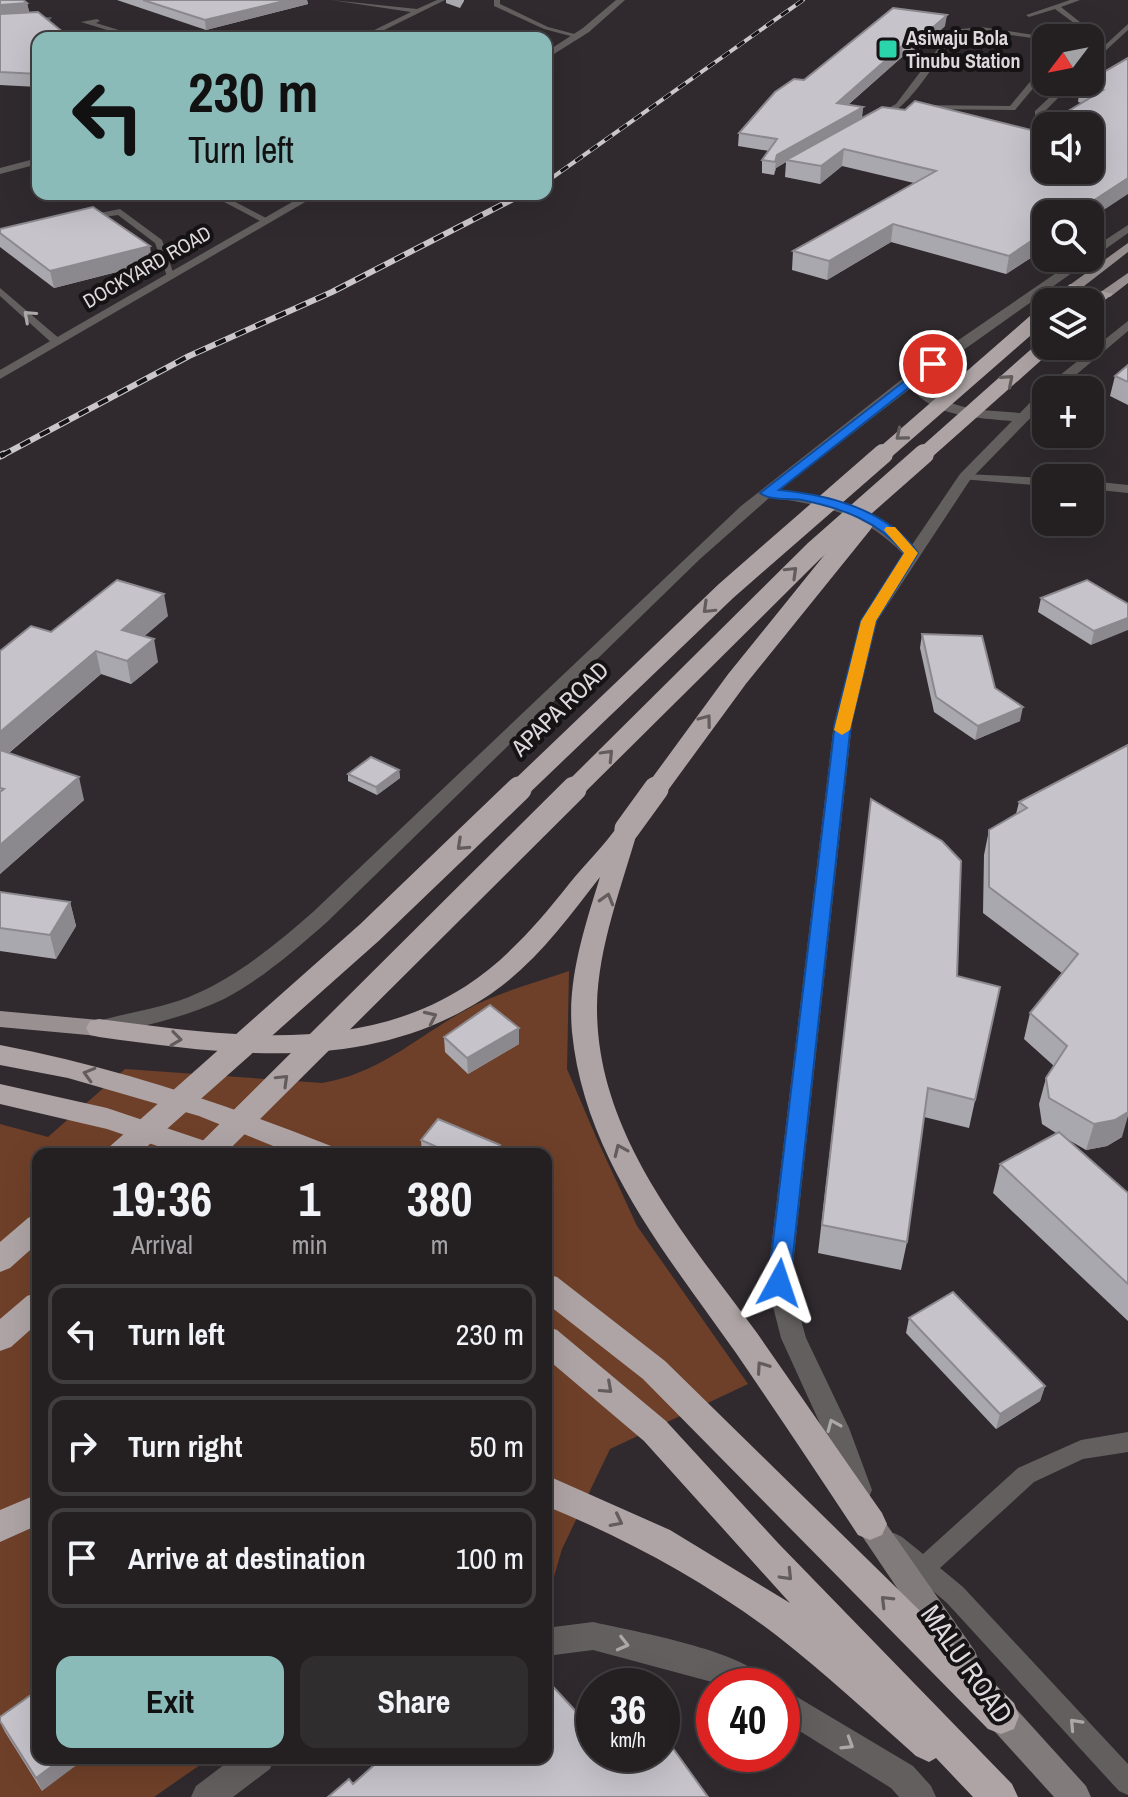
<!DOCTYPE html>
<html lang="en">
<head>
<meta charset="utf-8">
<style>
	body { margin:0; font-family:"Archivo Narrow",sans-serif; background:#302d2f; color:#f1f3f6; height:100vh; display:flex; flex-direction:column; font-size:30px; white-space:nowrap }
	* { box-sizing:border-box; margin:0 }
	p { font-size:26px; color:#a3a3a5 }
	.icon { flex:none; width:44px; height:44px; fill:none; stroke:currentColor; stroke-width:2; stroke-linecap:round; stroke-linejoin:round }
	.map { position:relative; flex:1; overflow:hidden }
	.side { position:absolute; left:32px; top:1148px; width:520px; height:616px; display:flex; flex-direction:column; background:#242022; border-radius:16px; box-shadow:0 8px 32px #0002,0 0 0 2px #413e40 }
	.side>* { flex:none }
	.top-card { position:absolute; left:32px; top:32px; width:520px; height:168px; border-radius:16px; box-shadow:0 8px 32px #0002,0 0 0 2px #413e40; background:#8bbbb9; color:#111; overflow:hidden }
	.needle { width:52px; rotate:238deg }
	.fabs { position:absolute; left:1032px; top:24px; display:grid; gap:16px }
	.fabs a { display:grid; place-items:center; width:72px; height:72px; border-radius:16px; background:#242022; box-shadow:0 8px 32px #0002,0 0 0 2px #413e40; font-size:40px }
	.speed { position:absolute; left:576px; top:1668px; display:flex; gap:16px; font-size:40px; font-weight:700; text-align:center }
	.speed>* { display:grid; place-content:center; width:104px; height:104px; border-radius:50%; background:#242022; box-shadow:0 8px 32px #0002,0 0 0 2px #413e40; line-height:1 }
	.speed small { font-size:20px; font-weight:400 }
	.speed .limit { border:12px solid #d22; background:#fff; color:#111 }
	.pin { position:absolute; display:grid; place-items:center; width:68px; height:68px; color:#fff; margin:-34px; border:4px solid #fff; border-radius:50%; box-shadow:0 2px 8px #0007 }
	.me { position:absolute; width:88px; margin:-44px; rotate:5deg; stroke-linejoin:round; filter:drop-shadow(0 0 6px #0008) }
	.turn { display:flex; align-items:center; gap:28px; height:168px; padding:0 24px; font-size:36px }
	.turn .icon { width:104px; height:104px; stroke-width:2.5 }
	.turn b { display:block; font-size:56px; line-height:68px }
	.eta { display:flex; justify-content:space-evenly; align-items:center; height:136px; text-align:center }
	.eta b { font-size:48px; font-weight:800; line-height:56px }
	.button { display:flex; gap:16px; margin-top:auto; padding:16px 24px }
	.button a { flex:1; height:92px; border-radius:16px; background:#8bbbb9; color:#111; font-size:32px; font-weight:800; line-height:92px; text-align:center }
	.button a+a { background:#302d2f; color:#f1f3f6 }
	ul { padding:0; list-style:none }
	li { display:flex; align-items:center; gap:24px; height:100px; margin:0 16px 12px; padding:0 8px; border:4px solid #413e40; border-radius:16px }
	li div { flex:1 }
	li b { display:block; font-size:30px }
	li em { font-style:normal }
	.map>svg:first-child { display:block }
	.green { fill:#6f4029 }
	.lines { fill:none; stroke-linecap:round; stroke-linejoin:round }
	.service { fill:#635f5f; fill-rule:evenodd }
	.minor { fill:#635f5f; fill-rule:evenodd }
	.tertiary { fill:#635f5f; fill-rule:evenodd }
	.secondary { fill:#817b7b; fill-rule:evenodd }
	.primary { fill:#999191; fill-rule:evenodd }
	.motorway { fill:#aea4a5; fill-rule:evenodd }
	.rail-far2-casing { stroke:#cac6c9; stroke-width:4 }
	.rail-far1-casing { stroke:#cac6c9; stroke-width:6 }
	.rail-casing { stroke:#cac6c9; stroke-width:7 }
	.rail-far2 { stroke:#161315; stroke-width:3; stroke-dasharray:9; stroke-linecap:butt }
	.rail-far1 { stroke:#161315; stroke-width:4; stroke-dasharray:11; stroke-linecap:butt }
	.rail { stroke:#161315; stroke-width:5; stroke-dasharray:15; stroke-linecap:butt }
	.motorway-bridge-far2 { stroke:#aea4a5; stroke-width:15 }
	.motorway-bridge-far1 { stroke:#aea4a5; stroke-width:20 }
	.motorway-bridge { stroke:#aea4a5; stroke-width:25 }
	.wall { fill:#aaa8af }
	.shaded-wall { fill:#8b888e }
	.building { fill:#c6c3cb; stroke:#8b888e; stroke-width:2; fill-rule:evenodd }
	.oneway { stroke:#aca8aa }
	.oneway2 { stroke:#625c5d }
	.route { fill:#1a73e8; stroke:#114b97; stroke-width:2 }
	.slow { fill:#f59e0b }
	.poi-dot { fill:#2ad5ac; stroke:#161315; stroke-width:3 }
	.labels { text-anchor:middle; stroke-width:8; stroke-linejoin:round; paint-order:stroke }
	.far-poi-label { font-size:20px; font-weight:bold; fill:#ddd9dc; stroke:#161315; text-anchor:start }
	.far-street-label { font-size:20px; fill:#ddd9dc; stroke:#161315 }
	.street-label { font-size:24px; fill:#ddd9dc; stroke:#161315 }
	.near-street-label { font-size:28px; fill:#ddd9dc; stroke:#161315 }
</style>
</head>
<body>
<div class="map">
<svg width="1128" height="1797" viewBox="0 0 1128 1797">
	<rect width="100%" height="100%" fill="#302a2e"/>
	<path class="green" d="M569,971L567,1069L596,1137L637,1226L748,1384L610,1449L562,1549L546,1604V1154H38V1758H210L154,1797H0V1124L48,1137L125,1069L322,1083C380,1073 414,1039 464,1011C495,993 535,983 569,971Z"/>
	<g class="lines">
		<g class="service">
			<path d="M331,0L417,9L437,0H445L368,38H358L411,12Z"/>
			<path d="M494,0H500V4L548,27L582,36L578,38L544,29L494,6Z"/>
			<path d="M1070,0H1080L1061,7L1085,26L1076,38H1068L1078,26L1055,9L1029,17L1026,15Z"/>
			<path d="M52,17L50,20L0,24V20Z"/>
			<path d="M97,19L100,21L96,23L145,38H133L81,22Z"/>
			<path d="M1128,24V30L1090,65V59Z"/>
			<path d="M981,27L1054,38L1046,40L981,31L956,33C937,59 905,119 872,121V117L896,104L952,30Z"/>
			<path d="M1043,66H1046V73L1015,110L918,109L914,107L918,105L1010,106Z"/>
			<path d="M1066,82H1074L1041,115H1035V111Z"/>
			<path d="M38,158V164L0,174V168Z"/>
			<path d="M209,194H220L272,221L264,223Z"/>
			<path d="M120,209L162,240L175,278L167,276L155,243L118,215L84,220L80,217Z"/>
			<path d="M0,288L61,340V344H53L0,296Z"/>
			<path d="M965,474L1046,478V486L961,479V475Z"/>
			<path d="M1090,481L1128,485V493L1090,489Z"/>
			<path d="M1128,1432V1452L1083,1459L1034,1482L940,1568L963,1587L1128,1764V1795L1119,1791L947,1603L886,1551L883,1544L886,1537L894,1533L902,1537L923,1554L1018,1468L1081,1440Z"/>
		</g>
		<g class="minor">
			<path d="M616,0H625L589,32L546,59V52L583,28Z"/>
			<path d="M306,194H319L0,379V370Z"/>
		</g>
		<g class="tertiary">
			<path d="M1128,225V233L920,381C943,411 985,410 1020,413L1045,387L1128,321V331L1058,390H1046V402L970,480L877,621L852,723L791,1283L806,1338L849,1428L872,1490L868,1499L858,1503L848,1499L822,1428L781,1338L767,1283L834,723L861,621L905,556C868,516 822,503 769,498L700,559L327,922C295,950 262,979 224,999C185,1018 142,1026 100,1036L92,1033L89,1028L92,1023C124,1013 158,1009 189,997C236,978 275,945 313,912L741,506L906,376L1078,258H1090V250ZM911,388C933,417 979,418 1012,421L960,474L912,545C877,508 828,495 779,490Z"/>
			<path d="M593,1622C631,1631 756,1652 770,1686H727L593,1650L546,1656V1628Z"/>
			<path d="M782,1688L913,1766L931,1786L936,1797H899L891,1788L782,1720Z"/>
			<path d="M233,1758H275L270,1769L233,1797H191L196,1786Z"/>
		</g>
		<g class="secondary">
			<path d="M870,1511L880,1515L975,1651L979,1661L975,1671L964,1676L953,1671L860,1533L856,1524L860,1515Z"/>
			<path d="M997,1696L1008,1700L1086,1786L1091,1797H1054L986,1722L982,1711L986,1700Z"/>
		</g>
		<g class="primary">
			<path d="M1128,243V252L1079,290H1071V284Z"/>
			<path d="M1128,273V283L1110,297H1102V291Z"/>
			<path d="M0,1011L99,1020L107,1023L110,1028L107,1033L99,1036L0,1027Z"/>
		</g>
		<g class="motorway">
			<path d="M1070,284L1082,287L1066,302H1050Z"/>
			<path d="M1101,291L1113,294L1090,311V302H1087Z"/>
			<path d="M627,822L638,829C622,886 598,946 597,1006C596,1134 686,1236 757,1333C799,1393 840,1453 882,1513L887,1524L882,1535L870,1540L858,1535C818,1474 777,1413 736,1353C667,1255 584,1156 572,1032C567,979 585,926 600,877C566,921 531,969 483,999C366,1074 229,1055 99,1037L90,1035L86,1028L90,1021L99,1019C221,1035 356,1057 466,986C506,960 539,922 569,884C585,864 606,844 619,824Z"/>
			<path d="M0,1045C116,1067 222,1103 331,1146L335,1154H293L199,1116L68,1078L0,1065Z"/>
			<path d="M0,1084L107,1108L220,1146L224,1154H181L107,1129L0,1104Z"/>
			<path d="M38,1214V1243L10,1268L0,1272V1242L28,1218Z"/>
			<path d="M546,1274L557,1277L665,1361L1014,1703L1019,1716L1014,1729L1001,1734L988,1729L643,1379L546,1303Z"/>
			<path d="M38,1292V1323L11,1347L0,1351V1319L27,1296Z"/>
			<path d="M546,1326L557,1330L666,1421L778,1543L1012,1784L1018,1797H973L936,1758L929,1762L916,1756C870,1715 825,1673 776,1635C706,1582 627,1539 546,1506V1475L670,1530L790,1603L644,1441L546,1358Z"/>
			<path d="M38,1494V1525L0,1542V1510Z"/>
		</g>
		<g class="rail-far2-casing">
			<g id="rail-far2">
				<path d="M546,182L803,0"/>
				<path d="M515,198L524,194"/>
			</g>
		</g>
		<g class="rail-far1-casing">
			<path id="rail-far1" d="M1,456L189,356L332,292L519,196"/>
		</g>
		<g class="rail-casing">
			<path id="rail" d="M0,456L4,454"/>
		</g>
		<use href="#rail-far2" class="rail-far2"/>
		<use href="#rail-far1" class="rail-far1"/>
		<use href="#rail" class="rail"/>
		<g class="motorway-bridge-far2">
			<path d="M881,456L1046,312"/>
			<path d="M922,456L1046,346"/>
		</g>
		<g class="motorway-bridge-far1">
			<path d="M517,791L726,591L883,454"/>
			<path d="M572,791L814,551L924,454"/>
			<path d="M655,791L737,679L863,523"/>
		</g>
		<g class="motorway-bridge">
			<path d="M627,829L656,789"/>
			<path d="M120,1154L370,932L519,789"/>
			<path d="M207,1154L574,789"/>
		</g>
	</g>
	<g class="wall">
		<path d="M0,0L27,3L29,12L38,38V87L0,85Z"/>
		<path d="M117,0H307L308,4L206,30Z"/>
		<path d="M446,0H464V1L460,8L446,3Z"/>
		<path d="M945,26L910,58L902,57L848,105L863,107L862,118L1035,131L1082,103L1078,102L1080,86L1128,58L1046,214V248L1006,274L891,242L827,280L792,270L793,251L914,183L842,166L820,184L785,177L786,162L776,168L774,175L762,173V160L769,151L738,146L739,133L804,80Z"/>
		<path d="M0,229L152,263L54,288L0,247Z"/>
		<path d="M1128,365V405L1110,396L1115,376Z"/>
		<path d="M1041,598L1128,604L1091,645L1038,612Z"/>
		<path d="M168,616L144,636L158,662L131,684L101,674L9,753L84,800L0,874V651Z"/>
		<path d="M922,634L995,688L1020,721L975,740L934,712L920,648Z"/>
		<path d="M1128,745L1122,1137L1107,1146L1086,1150L1067,1139L1128,1193V1321L993,1193L1000,1164L1056,1133L1042,1124L1039,1104L1046,1078L1054,1066L1024,1039L1030,1013L1062,973L983,913L984,855L989,830L1016,814L1019,802Z"/>
		<path d="M399,770L400,778L377,795L348,781V774Z"/>
		<path d="M871,799L957,976L1000,987L969,1128L924,1117L907,1242L901,1270L818,1253Z"/>
		<path d="M0,892L70,902L76,926L56,959L0,951Z"/>
		<path d="M444,1037L519,1044L468,1074L445,1052Z"/>
		<path d="M421,1140L500,1154H422Z"/>
		<path d="M909,1318L1045,1386L1040,1401L996,1429L906,1333Z"/>
		<path d="M38,1690L42,1791L5,1732L0,1722Z"/>
	</g>
	<g class="shaded-wall">
		<path d="M288,0H307L308,4L206,30L205,20Z"/>
		<path d="M27,3L30,15L0,17V5Z"/>
		<path d="M947,15L945,26L910,58L912,46Z"/>
		<path d="M903,45L902,57L835,116L837,103Z"/>
		<path d="M863,107L861,120L786,160V162L776,168L774,175L777,155Z"/>
		<path d="M844,149L842,166L820,184L821,166Z"/>
		<path d="M1128,178V194L1090,219V214H1073Z"/>
		<path d="M893,224L891,242L827,280L829,261Z"/>
		<path d="M1046,231V248L1006,274L1009,256Z"/>
		<path d="M150,246L152,263L54,288L50,271Z"/>
		<path d="M164,594L168,616L126,652L122,630Z"/>
		<path d="M1128,613V630L1091,645L1094,631Z"/>
		<path d="M154,639L158,662L131,684L127,661Z"/>
		<path d="M96,651L101,674L0,760V732Z"/>
		<path d="M1023,707L1020,721L975,740L978,726Z"/>
		<path d="M399,770L400,778L377,795L376,787Z"/>
		<path d="M79,777L84,800L0,874V845Z"/>
		<path d="M70,902L76,926L56,959L50,935Z"/>
		<path d="M519,1028V1044L468,1074L467,1058Z"/>
		<path d="M1128,1112V1116L1122,1137L1107,1146L1086,1150L1094,1124Z"/>
		<path d="M500,1145V1154H493Z"/>
		<path d="M1045,1386L1040,1401L996,1429L1000,1414Z"/>
		<path d="M63,1758H86L42,1791L36,1778Z"/>
	</g>
	<g class="building">
		<path d="M0,0H23L27,3L0,5Z"/>
		<path d="M143,0H288L205,20Z"/>
		<path d="M893,8L947,15L912,46L903,45L837,103L863,107L777,155L775,162L762,160L777,139L739,133L775,92L794,79L804,80Z"/>
		<path d="M38,12L64,33L65,38H38V74L0,72V14Z"/>
		<path d="M1128,58V178L1073,214H1046V231L1009,256L893,224L829,261L793,251L936,171L844,149L821,166L786,160L882,107L905,110L915,101L1035,131L1103,90L1080,86L1087,82H1090V80ZM1046,126H1090V170H1046Z"/>
		<path d="M93,207L150,246L50,271L0,233V229Z"/>
		<path d="M1128,365V382L1115,376Z"/>
		<path d="M117,580L164,594L122,630L154,639L127,661L96,651L0,732V651L31,626L51,632Z"/>
		<path d="M1087,580L1128,604V618L1094,631L1041,598Z"/>
		<path d="M922,634L982,636L995,688L1023,707L978,726L936,697Z"/>
		<path d="M1128,745V1112L1115,1120L1094,1124L1049,1098L1046,1078L1067,1046L1030,1013L1078,954L989,887V830L1027,808L1019,802Z"/>
		<path d="M0,750L79,777L0,845V792L4,789L0,788Z"/>
		<path d="M371,757L399,770L376,787L348,774Z"/>
		<path d="M871,799L942,841L961,861L957,976L1000,987L975,1100L928,1088L907,1242L822,1225Z"/>
		<path d="M0,892L70,902L50,935L0,928Z"/>
		<path d="M490,1005L519,1028L467,1058L444,1037Z"/>
		<path d="M438,1119L500,1145L493,1154H453L421,1140Z"/>
		<path d="M1059,1132L1128,1193V1284L1000,1164Z"/>
		<path d="M953,1292L1045,1386L1000,1414L909,1318Z"/>
		<path d="M546,1679L594,1731V1754H662V1733L708,1797H328L349,1779L353,1784L382,1758H546Z"/>
		<path d="M38,1690V1758H63L36,1778L0,1721V1717Z"/>
	</g>
	<defs><path id="oneway-chevron" d="M-2-3.5L2.5 0L-2 3.5" fill="none" stroke-width="1.6" stroke-linecap="round" stroke-linejoin="round" transform="scale(2)"/></defs>
	<g class="oneway">
		<use href="#oneway-chevron" transform="translate(29 316) rotate(-138)"/>
		<use href="#oneway-chevron" transform="translate(833 1425) rotate(-113)"/>
		<use href="#oneway-chevron" transform="translate(623 1644) rotate(14)"/>
		<use href="#oneway-chevron" transform="translate(1075 1724) rotate(-133)"/>
		<use href="#oneway-chevron" transform="translate(848 1744) rotate(32)"/>
	</g>
	<g class="oneway2">
		<use href="#oneway-chevron" transform="translate(1008 380) rotate(-41)"/>
		<use href="#oneway-chevron" transform="translate(901 435) rotate(140)"/>
		<use href="#oneway-chevron" transform="translate(792 572) rotate(-44)"/>
		<use href="#oneway-chevron" transform="translate(708 608) rotate(136)"/>
		<use href="#oneway-chevron" transform="translate(706 720) rotate(-53)"/>
		<use href="#oneway-chevron" transform="translate(608 755) rotate(-46)"/>
		<use href="#oneway-chevron" transform="translate(462 845) rotate(137)"/>
		<use href="#oneway-chevron" transform="translate(607 899) rotate(-74)"/>
		<use href="#oneway-chevron" transform="translate(431 1017) rotate(-25)"/>
		<use href="#oneway-chevron" transform="translate(176 1039) rotate(8)"/>
		<use href="#oneway-chevron" transform="translate(89 1074) rotate(-164)"/>
		<use href="#oneway-chevron" transform="translate(283 1080) rotate(-44)"/>
		<use href="#oneway-chevron" transform="translate(620 1150) rotate(-114)"/>
		<use href="#oneway-chevron" transform="translate(762 1367) rotate(-125)"/>
		<use href="#oneway-chevron" transform="translate(607 1388) rotate(42)"/>
		<use href="#oneway-chevron" transform="translate(617 1521) rotate(27)"/>
		<use href="#oneway-chevron" transform="translate(787 1575) rotate(46)"/>
		<use href="#oneway-chevron" transform="translate(886 1601) rotate(-135)"/>
	</g>
	<path class="route" d="M929,362L939,364L779,490C831,495 887,510 918,553L876,621L851,723L790,1283L787,1289H771L768,1283L835,723L861,621L904,553C879,521 841,508 802,500C788,498 771,501 760,493Z"/>
	<path class="slow" d="M886,527H895L918,553L876,621L850,730L842,735L834,730L861,621L904,553L884,530Z"/>
	<rect class="poi-dot" x="878" y="39" width="20" height="20" rx="4"/>
	<g class="labels">
		<g class="far-poi-label">
			<text x="906" y="45">Asiwaju Bola<tspan x="906" dy="23">Tinubu Station</tspan></text>
		</g>
		<g class="far-street-label">
			<text transform="translate(147 267) rotate(-30)" y="7">DOCKYARD ROAD</text>
		</g>
		<g class="street-label">
			<text transform="translate(560 709) rotate(-44)" y="8">APAPA ROAD</text>
		</g>
		<g class="near-street-label">
			<text transform="translate(967 1664) rotate(55)" y="10">MALU ROAD</text>
		</g>
	</g>
</svg>
<div class="fabs">
<a><svg class="needle" viewBox="-14 -14 28 28"><path d="M0-13l5 13h-10z" fill="#e53935"/><path d="M0 13l5-13h-10z" fill="#a3a3a5"/></svg></a>
<a><svg class="icon" aria-label="sound" viewBox="0 0 24 24"><path d="M4 9h4l5-4v14l-5-4H4zM17 9q2 3 0 6"/></svg></a>
<a><svg class="icon" aria-label="search" viewBox="0 0 24 24"><circle cx="10" cy="10" r="6"/><path d="M15 15l6 6"/></svg></a>
<a><svg class="icon" aria-label="layers" viewBox="0 0 24 24"><path d="M12 4l9 5-9 5-9-5zM3 14l9 5 9-5"/></svg></a>
<a>+</a>
<a>−</a>
</div>
<div class="speed"><div>36<small>km/h</small></div><div class="limit">40</div></div>
<div class="pin" style="left:933px;top:364px;background:#d93025"><svg class="icon" aria-label="arrive" viewBox="0 0 24 24"><path d="M6 21V4h12l-3 4 3 4H6"/></svg></div>
<svg class="me" style="left:779px;top:1283px" viewBox="-20 -20 40 40"><path d="M0-17L14 15 0 8-14 15z" fill="#1a73e8" stroke="#fff" stroke-width="4"/></svg>
<div class="top-card">
<div class="turn"><svg class="icon" aria-label="left" viewBox="0 0 24 24"><path d="M17 20v-9H6M10 6l-5 5 5 5"/></svg><div><b>230 m</b>Turn left</div></div>
</div>
<section class="side">
<div class="eta">
<div><b>19:36</b><p>Arrival</p></div>
<div><b>1</b><p>min</p></div>
<div><b>380</b><p>m</p></div>
</div>
<ul>
<li><svg class="icon" aria-label="left" viewBox="0 0 24 24"><path d="M17 20v-9H6M10 6l-5 5 5 5"/></svg><div><b>Turn left</b></div><em>230 m</em></li>
<li><svg class="icon" aria-label="right" viewBox="0 0 24 24"><path d="M7 20v-9h11M14 6l5 5-5 5"/></svg><div><b>Turn right</b></div><em>50 m</em></li>
<li><svg class="icon" aria-label="arrive" viewBox="0 0 24 24"><path d="M6 21V4h12l-3 4 3 4H6"/></svg><div><b>Arrive at destination</b></div><em>100 m</em></li>
</ul>
<div class="button"><a>Exit</a><a>Share</a></div>
</section>
</div>
</body>
</html>
